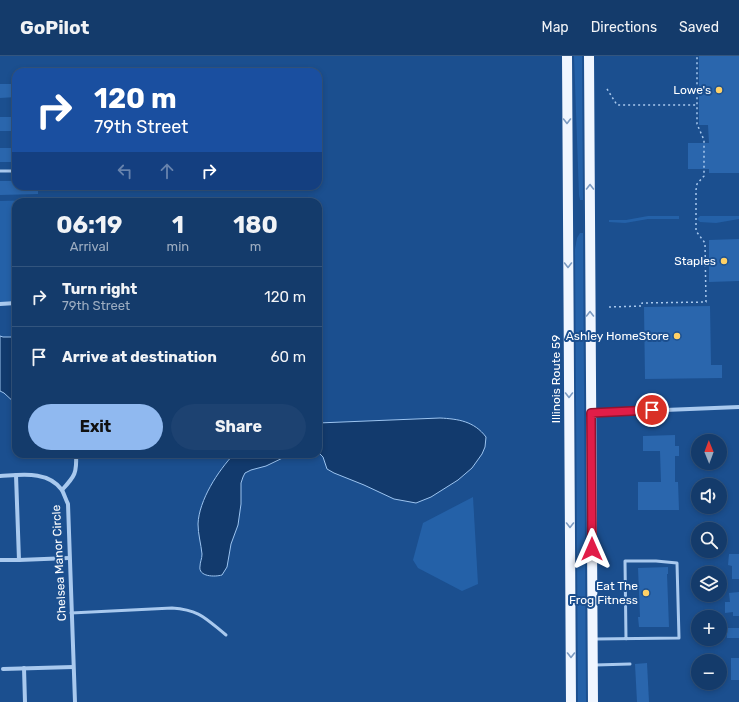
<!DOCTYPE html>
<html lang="en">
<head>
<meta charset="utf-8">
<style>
	body { margin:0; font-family:Rubik,sans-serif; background:#1d4271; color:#f1f3f6; height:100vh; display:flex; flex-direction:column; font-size:15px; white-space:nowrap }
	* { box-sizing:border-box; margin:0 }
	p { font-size:13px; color:#9dadc1 }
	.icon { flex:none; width:22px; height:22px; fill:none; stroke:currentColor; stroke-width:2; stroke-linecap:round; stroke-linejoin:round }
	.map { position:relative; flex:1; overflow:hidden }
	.panel { position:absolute; left:12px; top:142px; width:310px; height:260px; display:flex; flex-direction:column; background:#143b6b; border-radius:12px; box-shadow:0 2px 6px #0003,0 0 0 1px #33557e }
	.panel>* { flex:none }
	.hud { position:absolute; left:12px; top:12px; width:310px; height:122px; border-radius:12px; box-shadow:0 2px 6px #0003,0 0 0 1px #33557e; background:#1a4fa0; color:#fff; overflow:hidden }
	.needle { width:26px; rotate:359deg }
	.tools { position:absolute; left:691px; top:378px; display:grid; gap:8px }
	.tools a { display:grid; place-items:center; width:36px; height:36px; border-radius:50%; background:#143b6b; box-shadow:0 2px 6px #0003,0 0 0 1px #33557e; font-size:20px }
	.pin { position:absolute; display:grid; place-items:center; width:34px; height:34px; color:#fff; margin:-17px; border:2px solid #fff; border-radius:50%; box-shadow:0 1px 4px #0007 }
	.me { position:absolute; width:44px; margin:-22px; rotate:0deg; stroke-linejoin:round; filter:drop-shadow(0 0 3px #0008) }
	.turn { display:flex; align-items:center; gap:14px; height:84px; padding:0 16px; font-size:18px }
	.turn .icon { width:52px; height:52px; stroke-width:2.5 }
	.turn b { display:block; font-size:28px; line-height:34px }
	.lanes { display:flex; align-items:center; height:38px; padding:0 16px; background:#0003; justify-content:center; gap:20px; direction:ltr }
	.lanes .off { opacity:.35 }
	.eta { display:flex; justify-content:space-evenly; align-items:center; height:68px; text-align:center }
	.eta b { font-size:24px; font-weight:700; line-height:28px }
	.button { display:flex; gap:8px; margin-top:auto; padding:8px 16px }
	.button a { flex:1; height:46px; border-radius:24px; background:#90b9f0; color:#111; font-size:16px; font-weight:700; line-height:46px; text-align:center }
	.button a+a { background:#1d4271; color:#f1f3f6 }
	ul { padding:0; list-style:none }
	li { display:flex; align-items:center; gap:12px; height:60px; padding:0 16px; border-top:1px solid #33557e }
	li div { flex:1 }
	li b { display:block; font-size:15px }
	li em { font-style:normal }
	header { display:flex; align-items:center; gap:24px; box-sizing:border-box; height:56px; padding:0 20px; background:#143b6b; border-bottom:1px solid #33557e }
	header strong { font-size:19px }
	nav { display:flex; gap:22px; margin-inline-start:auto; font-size:14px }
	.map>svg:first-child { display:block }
	.green { fill:#2461a8 }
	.water { fill:#123a6d; stroke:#9cc4f0 }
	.building { fill:#2a66ad }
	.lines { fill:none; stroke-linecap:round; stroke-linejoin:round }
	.path { stroke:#a9c9ee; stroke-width:1.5; stroke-dasharray:2 3; stroke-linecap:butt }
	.lane { stroke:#a9c9ee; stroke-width:3 }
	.street { stroke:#a9c9ee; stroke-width:4 }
	.primary { stroke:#f0f6ff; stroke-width:10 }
	.oneway { stroke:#7b9ac1 }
	.route-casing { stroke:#92132f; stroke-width:10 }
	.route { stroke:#e11d48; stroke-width:7 }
	.poi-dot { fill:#ffd166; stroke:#1b4f8f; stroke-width:1.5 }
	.labels { text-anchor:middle; stroke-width:4; stroke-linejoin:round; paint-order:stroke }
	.poi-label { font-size:12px; fill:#fff; stroke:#1b4f8f; text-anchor:end }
	.street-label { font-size:12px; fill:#fff; stroke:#1b4f8f }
</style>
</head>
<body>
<header>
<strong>GoPilot</strong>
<nav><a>Map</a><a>Directions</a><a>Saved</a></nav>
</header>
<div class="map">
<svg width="739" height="646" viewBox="0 0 739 646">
	<rect width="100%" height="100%" fill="#1b4f8f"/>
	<g class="green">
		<path d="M574,0H582L583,144H580L579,139Z"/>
		<path d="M45,144V146H16V246H0V145Z"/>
		<path d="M648,160H679V163H648L625,167L609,166V164H626Z"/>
		<path d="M700,160H739V163L716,167L700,166L697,163Z"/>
		<path d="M580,177H583L586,646H578L575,193L577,182Z"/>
		<path d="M473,441L478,528L462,535L418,512L413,504L423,467Z"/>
	</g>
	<g class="water">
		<path d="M0,280L3,281H16V348L4,337L0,335Z"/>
		<path d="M440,362C458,363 474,365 486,381L485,391L482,398L472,412L458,424L431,441L416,447L394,443L364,429L334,417L327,413L323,401L318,396V367Z"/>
		<path d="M234,398H291L266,410L251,414L245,417L243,421L241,427V448L238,469L231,488L227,511L222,519C215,521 198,521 200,510C200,506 202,503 202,498C201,488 198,478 198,468C199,444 218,415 234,398Z"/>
	</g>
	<g class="building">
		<path d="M699,0H739V117H709V113H688V87H709L708,69H699Z"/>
		<path d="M0,28H16V41L0,42Z"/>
		<rect x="0" y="61" width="16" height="14"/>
		<rect x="0" y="92" width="16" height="14"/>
		<path d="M0,125H16V130H38V138L0,139Z"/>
		<path d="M739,183V225L709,226V184Z"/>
		<path d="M710,250L711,309H722V322L645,323L644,251Z"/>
		<path d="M675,379V390H679V400H675V426H678L679,454H638V426H661L660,395H643V380Z"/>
		<path d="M729,498H739V523H732V510L728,509Z"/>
		<path d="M668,511V518H667L669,571H639L638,561H640L638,512Z"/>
		<path d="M739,536V560H733V556L725,557V546H730L729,537Z"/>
		<path d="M726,572H739V582H727Z"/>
		<rect x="731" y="602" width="8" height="22"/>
		<path d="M647,607L649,646H637L635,608Z"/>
	</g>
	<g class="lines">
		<g class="path">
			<path d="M607,33L617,49H696"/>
			<path d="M609,251L642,250V247L706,246L705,187L696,175V134L697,128L704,120V84L697,68V0"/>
		</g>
		<g class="lane">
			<path d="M0,115H16"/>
			<path d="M71,557L172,552C200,554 205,562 226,579"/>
			<path d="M595,583L679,582L677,507L656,505H625L626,583"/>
			<path d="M595,609L630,608"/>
		</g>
		<g class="street">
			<path d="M0,248L16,247"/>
			<path d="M591,357L739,351"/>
			<path d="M0,420C20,419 48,414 62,434C64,438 66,444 68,448L75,646"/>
			<path d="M62,434C75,420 77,417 76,398"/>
			<path d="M0,504H19L16,419"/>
			<path d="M19,504L69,502"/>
			<path d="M24,612L25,646"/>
			<path d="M3,613L73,611"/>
		</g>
		<g class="primary">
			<path d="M567,0L571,646"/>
			<path d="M589,0L593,646"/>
		</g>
	</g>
	<defs><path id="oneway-chevron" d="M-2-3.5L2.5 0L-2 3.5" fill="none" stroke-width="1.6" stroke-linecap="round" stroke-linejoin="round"/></defs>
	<g class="oneway">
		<use href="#oneway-chevron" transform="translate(567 65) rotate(90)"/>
		<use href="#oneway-chevron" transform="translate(590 131) rotate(-90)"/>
		<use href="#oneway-chevron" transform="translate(568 209) rotate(90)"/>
		<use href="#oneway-chevron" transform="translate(590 258) rotate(-90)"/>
		<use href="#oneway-chevron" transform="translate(569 339) rotate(90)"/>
		<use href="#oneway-chevron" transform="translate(570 469) rotate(90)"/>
		<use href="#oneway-chevron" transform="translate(571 599) rotate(90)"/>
	</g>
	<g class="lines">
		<g class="route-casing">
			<path id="route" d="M592,493L591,357L652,354"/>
		</g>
		<use href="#route" class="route"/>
	</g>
	<g class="poi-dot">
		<circle cx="719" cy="34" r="4"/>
		<circle cx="724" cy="205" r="4"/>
		<circle cx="677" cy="280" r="4"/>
		<circle cx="646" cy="537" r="4"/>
	</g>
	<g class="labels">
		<g class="poi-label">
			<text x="711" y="38">Lowe's</text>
			<text x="716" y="209">Staples</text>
			<text x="669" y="284">Ashley HomeStore</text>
			<text x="638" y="534">Eat The<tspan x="638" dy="14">Frog Fitness</tspan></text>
		</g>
		<g class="street-label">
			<text transform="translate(556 323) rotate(-90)" y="4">Illinois Route 59</text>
			<text transform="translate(59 507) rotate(-93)" y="4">Chelsea Manor Circle</text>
		</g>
	</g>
</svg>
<div class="tools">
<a><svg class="needle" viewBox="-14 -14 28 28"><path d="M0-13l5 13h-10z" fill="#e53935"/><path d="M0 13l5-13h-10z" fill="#9dadc1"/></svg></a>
<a><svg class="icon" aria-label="sound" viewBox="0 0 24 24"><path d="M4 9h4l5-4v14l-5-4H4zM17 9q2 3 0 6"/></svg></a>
<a><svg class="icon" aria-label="search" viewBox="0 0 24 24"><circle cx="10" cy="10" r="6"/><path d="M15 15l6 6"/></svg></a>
<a><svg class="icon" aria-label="layers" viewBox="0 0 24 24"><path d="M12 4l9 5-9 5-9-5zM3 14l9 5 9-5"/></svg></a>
<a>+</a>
<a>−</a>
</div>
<div class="pin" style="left:652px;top:354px;background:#d93025"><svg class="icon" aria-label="arrive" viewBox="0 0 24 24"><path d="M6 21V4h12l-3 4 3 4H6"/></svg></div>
<svg class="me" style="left:592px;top:493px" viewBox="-20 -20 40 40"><path d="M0-17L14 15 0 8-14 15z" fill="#e11d48" stroke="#fff" stroke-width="4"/></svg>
<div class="hud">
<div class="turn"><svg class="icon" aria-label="right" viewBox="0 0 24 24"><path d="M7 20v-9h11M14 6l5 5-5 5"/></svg><div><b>120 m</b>79th Street</div></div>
<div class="lanes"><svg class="icon off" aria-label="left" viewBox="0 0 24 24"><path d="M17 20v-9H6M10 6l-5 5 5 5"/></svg><svg class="icon off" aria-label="ahead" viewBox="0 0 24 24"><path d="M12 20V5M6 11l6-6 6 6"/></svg><svg class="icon" aria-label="right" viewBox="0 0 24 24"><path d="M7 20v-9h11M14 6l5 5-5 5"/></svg></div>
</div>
<section class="panel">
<div class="eta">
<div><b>06:19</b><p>Arrival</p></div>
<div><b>1</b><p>min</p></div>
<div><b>180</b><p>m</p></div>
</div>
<ul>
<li><svg class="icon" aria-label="right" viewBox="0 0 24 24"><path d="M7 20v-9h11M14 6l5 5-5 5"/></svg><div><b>Turn right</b><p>79th Street</p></div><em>120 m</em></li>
<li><svg class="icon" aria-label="arrive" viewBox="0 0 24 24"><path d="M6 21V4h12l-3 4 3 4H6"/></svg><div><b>Arrive at destination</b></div><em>60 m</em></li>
</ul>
<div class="button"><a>Exit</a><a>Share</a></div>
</section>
</div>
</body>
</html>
